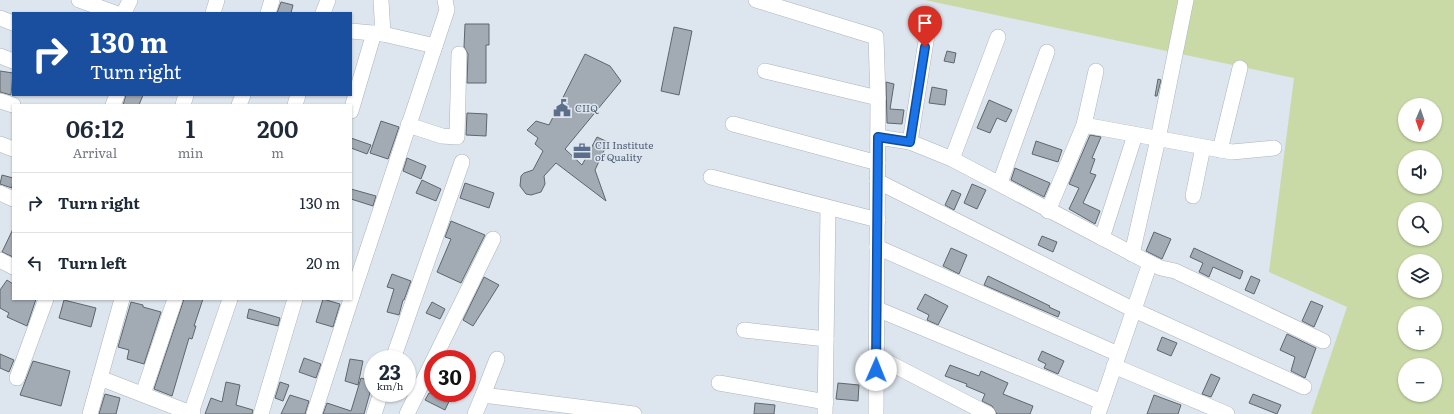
<!DOCTYPE html>
<html lang="en">
<head>
<meta charset="utf-8">
<style>
	body { margin:0; font-family:Literata,serif; background:#f6f6f7; color:#1f2937; height:100vh; display:flex; flex-direction:column; font-size:15px; white-space:nowrap }
	* { box-sizing:border-box; margin:0 }
	p { font-size:13px; color:#747a83 }
	.icon { flex:none; width:22px; height:22px; fill:none; stroke:currentColor; stroke-width:2; stroke-linecap:round; stroke-linejoin:round }
	.map { position:relative; flex:1; overflow:hidden }
	.details { position:absolute; left:12px; top:104px; width:340px; height:196px; display:flex; flex-direction:column; background:#fff; border-radius:0px; box-shadow:0 1px 3px #0004 }
	.details>* { flex:none }
	.hud { position:absolute; left:12px; top:12px; width:340px; height:84px; border-radius:0px; box-shadow:0 1px 3px #0004; background:#1a4fa0; color:#fff; overflow:hidden }
	.needle { width:26px; rotate:182deg }
	.controls { position:absolute; left:1398px; top:98px; display:grid; gap:8px }
	.controls a { display:grid; place-items:center; width:44px; height:44px; border-radius:50%; background:#fff; box-shadow:0 1px 3px #0004; font-size:20px }
	.speed { position:absolute; left:364px; top:350px; display:flex; gap:8px; font-size:20px; font-weight:700; text-align:center }
	.speed>* { display:grid; place-content:center; width:52px; height:52px; border-radius:50%; background:#fff; box-shadow:0 1px 3px #0004; line-height:1 }
	.speed small { font-size:10px; font-weight:400 }
	.speed .limit { border:6px solid #d22; background:#fff; color:#111 }
	.pin { position:absolute; display:grid; place-items:center; width:34px; height:34px; color:#fff; margin:-41px -17px; border-radius:50% 50% 50% 0; rotate:-45deg; box-shadow:0 0 4px #0007 }
	.pin .icon { rotate:45deg }
	.me { position:absolute; width:44px; margin:-22px; rotate:1deg; stroke-linejoin:round; filter:drop-shadow(0 0 3px #0008) }
	.turn { display:flex; align-items:center; gap:14px; height:84px; padding:0 12px; font-size:18px }
	.turn .icon { width:52px; height:52px; stroke-width:2.5 }
	.turn b { display:block; font-size:28px; line-height:34px }
	.eta { display:flex; justify-content:space-evenly; align-items:center; height:68px; text-align:center }
	.eta b { font-size:24px; font-weight:600; line-height:28px }
	ul { padding:0; list-style:none }
	li { display:flex; align-items:center; gap:12px; height:60px; padding:0 12px; border-top:1px solid #e0e1e3 }
	li div { flex:1 }
	li b { display:block; font-size:15px }
	li em { font-style:normal }
	.map>svg:first-child { display:block }
	.green { fill:#cadaa6; fill-rule:evenodd }
	.building { fill:#a2aab3; stroke:#5e666d }
	.lines { fill:none; stroke-linecap:round; stroke-linejoin:round }
	.minor-casing { stroke:#acb4bc; stroke-width:16 }
	.minor { stroke:#fff; stroke-width:15 }
	.route-casing { stroke:#114b97; stroke-width:10 }
	.route { stroke:#1a73e8; stroke-width:7 }
	.labels { text-anchor:middle; stroke-width:3; stroke-linejoin:round; paint-order:stroke }
	.service-label { font-size:10px; fill:#4e5e75; stroke:#dde5ee; text-anchor:start }
</style>
</head>
<body>
<div class="map">
<svg width="1454" height="414" viewBox="0 0 1454 414">
	<rect width="100%" height="100%" fill="#dde5ee"/>
	<path class="green" d="M925,0H1454V414H1311L1347,307L1269,272L1294,78ZM1405,105H1435V135H1405ZM1405,157H1435V187H1405ZM1405,209H1435V239H1405ZM1405,261H1435V291H1405ZM1405,313H1435V343H1405ZM1405,365H1435V395H1405Z"/>
	<g class="building">
		<path d="M281,2L293,5L291,13H277Z"/>
		<path d="M465,24H489V45H486V83H467L468,54L464,47Z"/>
		<path d="M674,27L692,31L679,95L661,91Z"/>
		<path d="M947,51L956,53L954,63L944,61Z"/>
		<path d="M585,54L610,66L621,81L565,149L582,165L597,137L608,142L595,170L606,201L556,163L544,176L545,184L541,192L531,195L526,194L520,186L521,176L524,173L533,170L543,151L535,144L538,138L527,130L536,121L549,125Z"/>
		<path d="M0,71L13,73L11,95L0,92Z"/>
		<path d="M1158,79L1161,80L1157,96H1155Z"/>
		<path d="M886,82L894,84L890,109L904,110L902,124L887,123Z"/>
		<path d="M932,87L947,90L945,105L929,103Z"/>
		<path d="M126,95H143L139,105H123Z"/>
		<path d="M989,100L1012,110L1006,122L997,118L990,133L977,128Z"/>
		<path d="M467,113L487,114L486,136L466,135Z"/>
		<path d="M381,121L399,127L388,159L370,153Z"/>
		<path d="M1090,135L1101,137L1092,158L1095,159L1090,173L1096,175L1083,203L1100,211L1095,224L1069,209L1079,188L1069,184Z"/>
		<path d="M351,138L371,145L367,154L351,148Z"/>
		<path d="M1036,141L1062,150L1058,162L1032,154Z"/>
		<path d="M407,158L426,166L421,179L403,171Z"/>
		<path d="M1015,168L1050,183L1044,197L1011,180Z"/>
		<path d="M2,175L13,178L12,188L0,184Z"/>
		<path d="M422,180L441,189L436,201L416,193Z"/>
		<path d="M465,183L494,193L489,208L460,198Z"/>
		<path d="M972,184L986,190L977,209L964,203Z"/>
		<path d="M351,189L376,196L373,206L351,199Z"/>
		<path d="M952,190L961,194L954,210L945,205Z"/>
		<path d="M451,221L485,235L461,283L437,272L451,239L445,237Z"/>
		<path d="M13,229V257L2,252Z"/>
		<path d="M1154,232L1171,239L1162,259L1146,251Z"/>
		<path d="M1042,236L1057,242L1053,252L1038,245Z"/>
		<path d="M951,248L967,255L959,274L943,266Z"/>
		<path d="M1194,248L1243,271L1240,279L1213,267L1209,277L1199,272L1203,263L1190,257Z"/>
		<path d="M392,274L411,281L404,300H403L399,315L387,312L394,289L387,287Z"/>
		<path d="M988,276L1050,306L1049,307L1060,312L1058,317L984,285Z"/>
		<path d="M1251,276L1260,280L1254,294L1245,290Z"/>
		<path d="M484,277L499,285L473,326L463,320Z"/>
		<path d="M7,280L13,284V299H36L27,326L7,317L9,313L0,308V290Z"/>
		<path d="M925,294L948,306L938,325L927,320L929,315L917,309Z"/>
		<path d="M184,299H203L194,326H196L192,339L189,338L172,396L154,389Z"/>
		<path d="M323,299L340,304L333,327L316,322Z"/>
		<path d="M64,300L96,308L91,327L59,318Z"/>
		<path d="M1311,301L1323,306L1314,327L1302,321Z"/>
		<path d="M131,302L143,305V307L161,312L144,364L127,359L129,350L118,347Z"/>
		<path d="M432,302L445,309L440,319L426,313Z"/>
		<path d="M249,309L280,318L278,326L247,318Z"/>
		<path d="M1287,334L1316,348L1305,378L1291,371L1295,357L1280,350Z"/>
		<path d="M1162,337L1177,343L1171,356L1157,350Z"/>
		<path d="M1042,351L1064,361L1058,374L1044,368L1046,364L1038,360Z"/>
		<path d="M0,354L14,360L9,372L0,368Z"/>
		<path d="M304,358L321,364L316,378L299,372Z"/>
		<path d="M350,359L363,361L358,385L345,381Z"/>
		<path d="M33,361L70,371L61,406L20,395Z"/>
		<path d="M950,365L979,376L981,371L1008,383L1003,394L1033,406L1030,414H997L992,406L982,401L985,394L966,386L967,384L945,376Z"/>
		<path d="M1211,374L1220,378L1211,397L1202,394Z"/>
		<path d="M361,378L373,382L364,414H323L327,403L351,411Z"/>
		<path d="M226,382L240,385L236,405L253,410L252,414H205L211,398L222,402Z"/>
		<path d="M280,382L289,385L283,401L275,398Z"/>
		<path d="M838,383L859,385L858,401L836,399Z"/>
		<path d="M429,393H443L451,397L445,410L425,400Z"/>
		<path d="M105,394L120,398L116,414H99Z"/>
		<path d="M1253,394L1281,405L1277,414L1249,403Z"/>
		<path d="M290,395L309,401L305,414H281Z"/>
		<path d="M1154,395L1181,405L1178,414H1147Z"/>
		<path d="M755,403L775,405L774,414H754Z"/>
	</g>
	<g class="lines">
		<g class="minor-casing">
			<g id="minor">
				<path d="M79,0L115,13"/>
				<path d="M381,0L383,34"/>
				<path d="M756,0L876,37L878,98L876,414"/>
				<path d="M124,13L130,0"/>
				<path d="M213,13L217,0"/>
				<path d="M268,13L272,0"/>
				<path d="M323,13L328,0"/>
				<path d="M0,18L13,23"/>
				<path d="M351,31L383,34L435,46"/>
				<path d="M0,56L13,61"/>
				<path d="M765,71L878,98"/>
				<path d="M0,101L13,105"/>
				<path d="M113,105L117,95"/>
				<path d="M183,105L186,95"/>
				<path d="M239,105L243,95"/>
				<path d="M295,105L298,95"/>
				<path d="M351,111L374,33"/>
				<path d="M733,124L878,163"/>
				<path d="M408,125L442,136L457,137L459,54"/>
				<path d="M1084,125L1096,71"/>
				<path d="M878,137L910,142L952,159L1150,263L1098,414"/>
				<path d="M910,142L930,16"/>
				<path d="M0,144L13,149"/>
				<path d="M1220,150L1240,68"/>
				<path d="M952,159L998,37"/>
				<path d="M711,177L878,220"/>
				<path d="M877,181L1134,310L1304,387"/>
				<path d="M1000,183L1047,52"/>
				<path d="M0,193L13,199"/>
				<path d="M1193,196L1203,147"/>
				<path d="M1048,211L1084,125L1232,152L1274,148"/>
				<path d="M1102,238L1135,135"/>
				<path d="M877,247L1118,354"/>
				<path d="M1132,254L1158,139L1186,0"/>
				<path d="M0,260L13,267"/>
				<path d="M1150,263L1161,268L1175,271L1323,341"/>
				<path d="M351,299L447,10L445,0"/>
				<path d="M877,309L1102,402"/>
				<path d="M744,330L826,339"/>
				<path d="M876,356L988,414"/>
				<path d="M393,359L462,162"/>
				<path d="M434,359L493,239"/>
				<path d="M1114,366L1227,414"/>
				<path d="M17,378L46,299"/>
				<path d="M100,378L193,414"/>
				<path d="M719,383L826,402"/>
				<path d="M143,394L175,299"/>
				<path d="M483,395L497,359"/>
				<path d="M191,413L230,299"/>
				<path d="M90,414L122,299"/>
				<path d="M261,414L295,299"/>
				<path d="M314,414L351,299"/>
				<path d="M374,414L381,393"/>
				<path d="M407,414L433,361"/>
				<path d="M475,414L483,395L634,414"/>
				<path d="M825,414L828,208"/>
			</g>
		</g>
		<use href="#minor" class="minor"/>
	</g>
	<g class="lines">
		<g class="route-casing">
			<path id="route" d="M876,370L878,137L910,142L925,47"/>
		</g>
		<use href="#route" class="route"/>
	</g>
	<defs>
		<g id="civic-bare" transform="scale(1.38)"><path d="M-.6-6.5H3V-4.5H.6V-3L4-1V1h2V6H-6V1h2V-1L-.6-3ZM-1.2 2.5V6h2.4V2.5Z" fill="#5c6f8a" stroke="#dde5ee" stroke-width="2.5" paint-order="stroke"/></g>
		<g id="office-bare" transform="scale(1.38)"><path d="M-6-3h4V-5.5h4V-3h4V5H-6ZM-1-4.5V-3h2v-1.5ZM-6 0V1H6V0Z" fill="#5c6f8a" stroke="#dde5ee" stroke-width="2.5" paint-order="stroke"/></g>
	</defs>
	<g fill-rule="evenodd">
		<use href="#civic-bare" x="562" y="108"/>
		<use href="#office-bare" x="582" y="151"/>
	</g>
	<g class="labels">
		<g class="service-label">
			<text x="575" y="112">CIIQ</text>
			<text x="595" y="149">CII Institute<tspan x="595" dy="12">of Quality</tspan></text>
		</g>
	</g>
</svg>
<div class="controls">
<a><svg class="needle" viewBox="-14 -14 28 28"><path d="M0-13l5 13h-10z" fill="#e53935"/><path d="M0 13l5-13h-10z" fill="#747a83"/></svg></a>
<a><svg class="icon" aria-label="sound" viewBox="0 0 24 24"><path d="M4 9h4l5-4v14l-5-4H4zM17 9q2 3 0 6"/></svg></a>
<a><svg class="icon" aria-label="search" viewBox="0 0 24 24"><circle cx="10" cy="10" r="6"/><path d="M15 15l6 6"/></svg></a>
<a><svg class="icon" aria-label="layers" viewBox="0 0 24 24"><path d="M12 4l9 5-9 5-9-5zM3 14l9 5 9-5"/></svg></a>
<a>+</a>
<a>−</a>
</div>
<div class="speed"><div>23<small>km/h</small></div><div class="limit">30</div></div>
<div class="pin" style="left:925px;top:47px;background:#d93025"><svg class="icon" aria-label="arrive" viewBox="0 0 24 24"><path d="M6 21V4h12l-3 4 3 4H6"/></svg></div>
<svg class="me" style="left:876px;top:370px" viewBox="-20 -20 40 40"><circle r="19" fill="#fff"/><path d="M0-13L10 11 0 6-10 11z" fill="#1a73e8"/></svg>
<div class="hud">
<div class="turn"><svg class="icon" aria-label="right" viewBox="0 0 24 24"><path d="M7 20v-9h11M14 6l5 5-5 5"/></svg><div><b>130 m</b>Turn right</div></div>
</div>
<section class="details">
<div class="eta">
<div><b>06:12</b><p>Arrival</p></div>
<div><b>1</b><p>min</p></div>
<div><b>200</b><p>m</p></div>
</div>
<ul>
<li><svg class="icon" aria-label="right" viewBox="0 0 24 24"><path d="M7 20v-9h11M14 6l5 5-5 5"/></svg><div><b>Turn right</b></div><em>130 m</em></li>
<li><svg class="icon" aria-label="left" viewBox="0 0 24 24"><path d="M17 20v-9H6M10 6l-5 5 5 5"/></svg><div><b>Turn left</b></div><em>20 m</em></li>
</ul>
</section>
</div>
</body>
</html>
